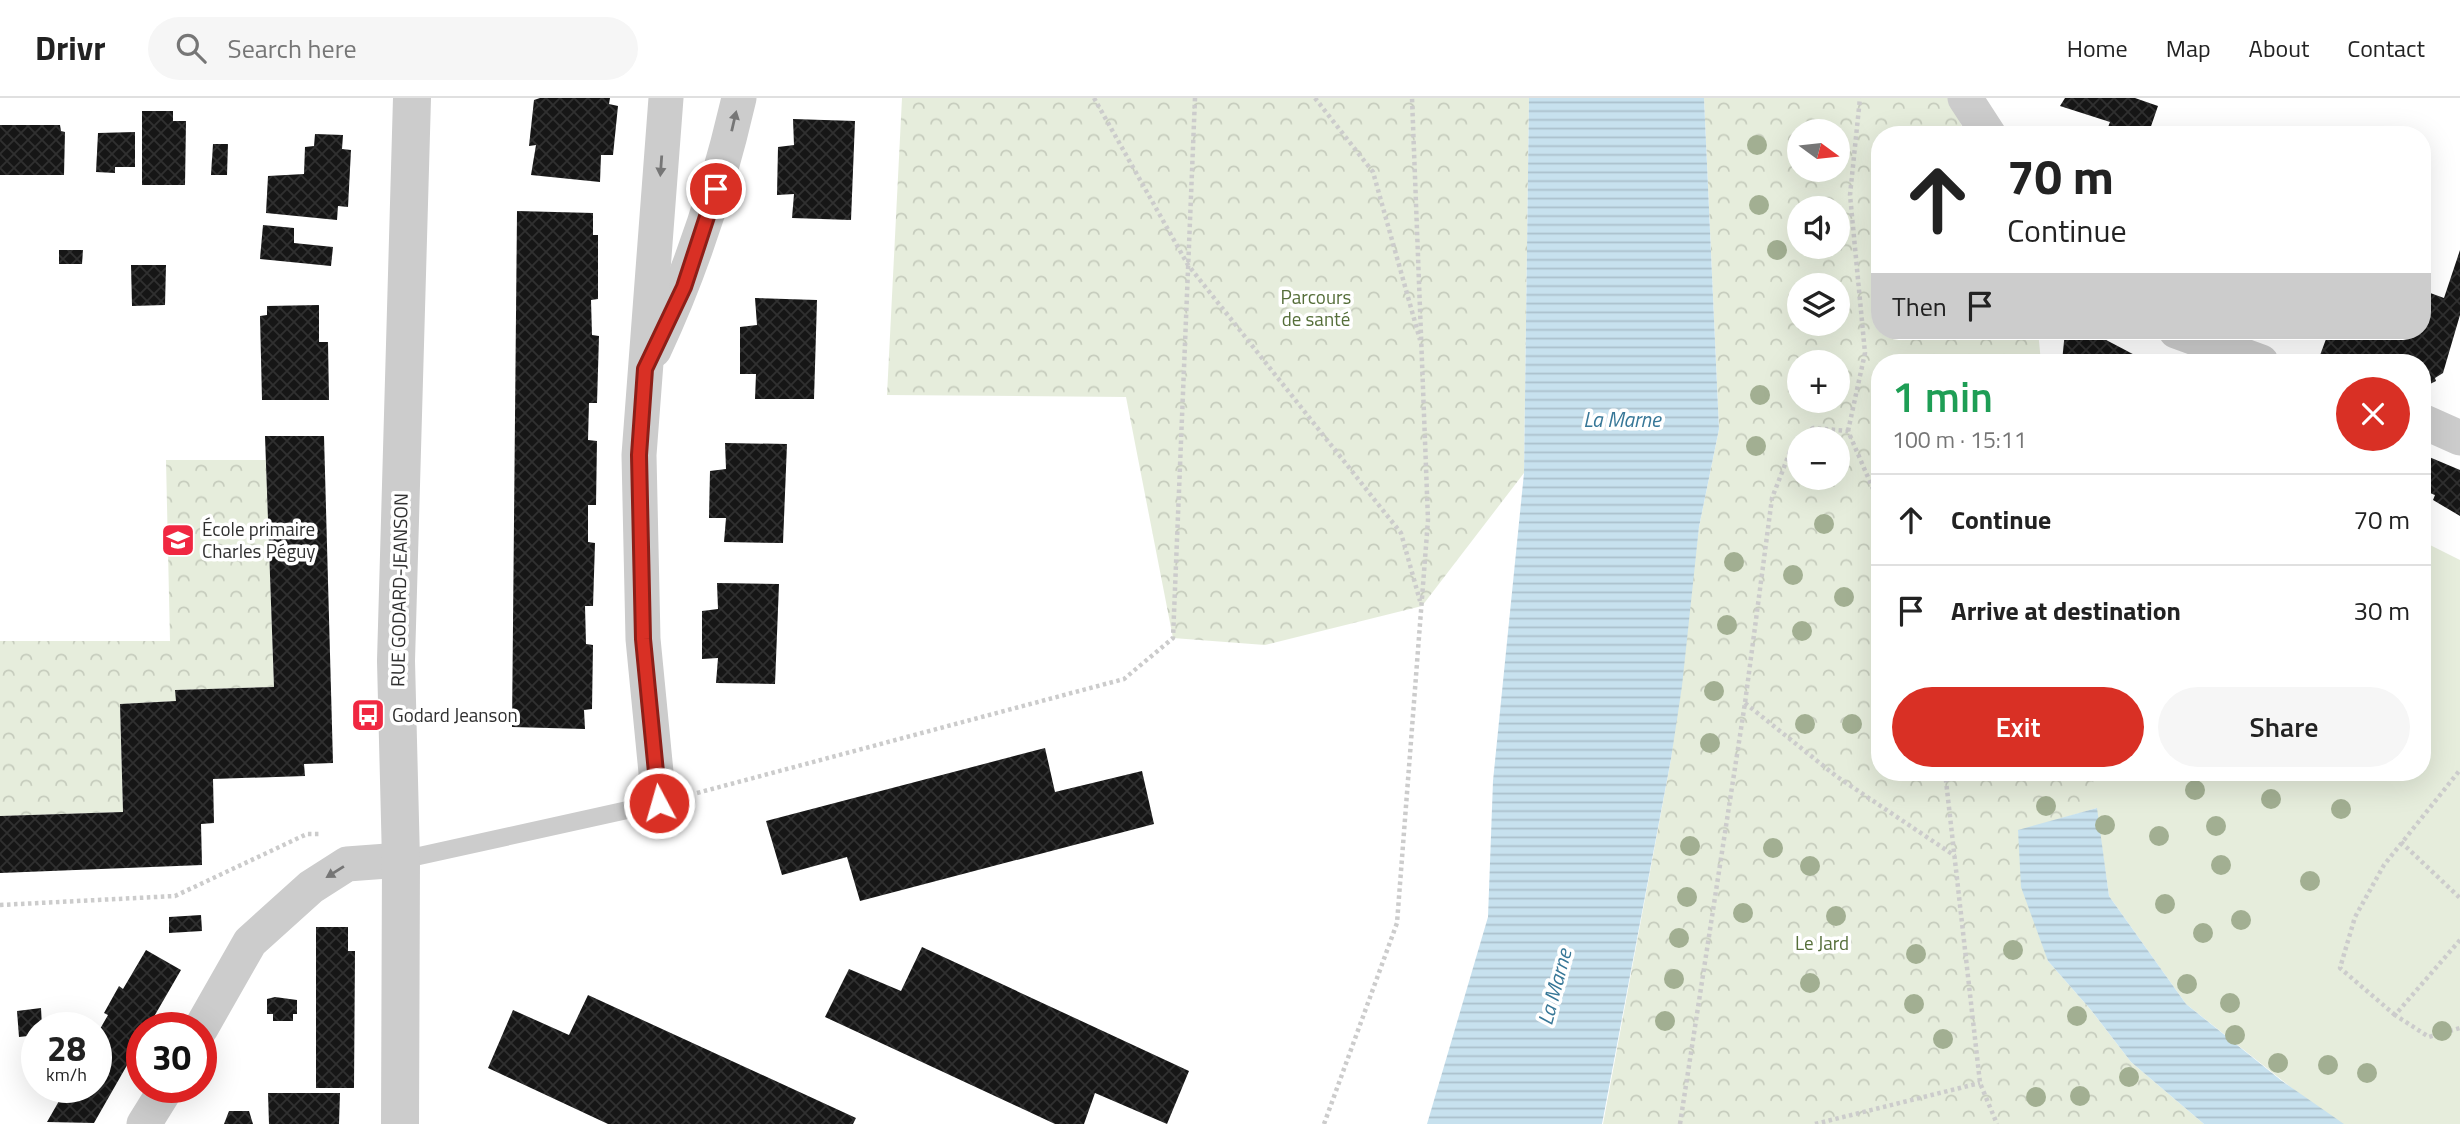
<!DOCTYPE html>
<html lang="en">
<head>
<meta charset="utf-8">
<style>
	body { margin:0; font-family:"Titillium Web",sans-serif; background:#f6f6f6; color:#222; height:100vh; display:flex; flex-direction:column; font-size:26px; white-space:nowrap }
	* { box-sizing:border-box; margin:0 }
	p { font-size:23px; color:#767676 }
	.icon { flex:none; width:38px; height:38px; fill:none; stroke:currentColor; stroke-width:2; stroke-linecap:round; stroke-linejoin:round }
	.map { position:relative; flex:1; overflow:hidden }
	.panel { position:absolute; left:1871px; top:256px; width:560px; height:427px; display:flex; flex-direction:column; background:#fff; border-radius:28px; box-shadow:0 7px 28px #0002 }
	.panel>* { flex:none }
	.top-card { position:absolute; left:1871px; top:28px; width:560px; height:214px; border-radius:28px; box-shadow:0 7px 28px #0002; background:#fff; color:#222; overflow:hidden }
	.needle { width:46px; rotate:105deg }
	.fabs { position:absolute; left:1787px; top:21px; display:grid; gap:14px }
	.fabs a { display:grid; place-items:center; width:63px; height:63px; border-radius:50%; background:#fff; box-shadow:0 7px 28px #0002; font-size:35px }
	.speed { position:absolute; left:21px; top:914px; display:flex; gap:14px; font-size:35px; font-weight:700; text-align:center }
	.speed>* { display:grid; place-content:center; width:91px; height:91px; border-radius:50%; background:#fff; box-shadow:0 7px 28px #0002; line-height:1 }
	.speed small { font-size:18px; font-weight:400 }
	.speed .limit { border:10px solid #d22; background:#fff; color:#111 }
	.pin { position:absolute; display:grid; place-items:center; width:60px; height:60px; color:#fff; margin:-30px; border:4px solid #fff; border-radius:50%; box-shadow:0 2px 7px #0007 }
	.me { position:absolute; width:77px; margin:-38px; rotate:354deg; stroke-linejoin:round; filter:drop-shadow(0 0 5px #0008) }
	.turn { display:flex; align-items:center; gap:24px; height:147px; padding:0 21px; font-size:32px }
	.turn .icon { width:91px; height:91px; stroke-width:2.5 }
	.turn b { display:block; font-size:49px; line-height:60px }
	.then { display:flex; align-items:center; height:66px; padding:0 21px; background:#0003; gap:14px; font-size:26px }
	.round { display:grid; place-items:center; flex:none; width:74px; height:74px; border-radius:37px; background:#f6f6f6 }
	.overview { display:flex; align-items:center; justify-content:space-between; height:119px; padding:0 21px }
	h1 { font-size:42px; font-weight:600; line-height:52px; color:#1e9e55 }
	.primary-button { display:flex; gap:14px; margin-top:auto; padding:14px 21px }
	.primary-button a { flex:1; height:80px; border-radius:42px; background:#d93025; color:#fff; font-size:28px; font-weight:600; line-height:80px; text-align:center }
	.primary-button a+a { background:#f6f6f6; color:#222 }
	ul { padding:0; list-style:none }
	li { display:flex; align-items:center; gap:21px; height:91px; padding:0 21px; border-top:2px solid #e0e0e0 }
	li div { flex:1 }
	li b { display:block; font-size:26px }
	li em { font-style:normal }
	header { display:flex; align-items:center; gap:42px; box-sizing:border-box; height:98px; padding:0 35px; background:#fff; border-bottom:2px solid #e0e0e0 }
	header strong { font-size:33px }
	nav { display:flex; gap:38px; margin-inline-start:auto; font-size:24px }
	.search { width:490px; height:63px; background:#f6f6f6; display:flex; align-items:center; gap:18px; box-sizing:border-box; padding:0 24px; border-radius:38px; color:#767676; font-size:26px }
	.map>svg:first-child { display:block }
	.grass { fill:#e6eddc }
	.forest { fill:url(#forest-crowns); fill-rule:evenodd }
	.water { fill:url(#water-rules) }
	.building { fill:url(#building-cross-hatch) }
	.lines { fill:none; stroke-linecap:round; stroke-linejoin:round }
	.path { stroke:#ccc; stroke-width:4.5; stroke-dasharray:3.5 3.5; stroke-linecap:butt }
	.service { stroke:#ccc; stroke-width:18 }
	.minor { stroke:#ccc; stroke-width:35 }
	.tertiary { stroke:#ccc; stroke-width:38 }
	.tree { fill:#a2af92 }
	.oneway { fill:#767676 }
	.route-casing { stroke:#8d1f18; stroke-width:18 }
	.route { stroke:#d93025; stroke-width:12 }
	.labels { text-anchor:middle; stroke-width:7; stroke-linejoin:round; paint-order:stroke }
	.park-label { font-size:19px; fill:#556e39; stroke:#fff }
	.poi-label { font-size:19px; fill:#2f2f2f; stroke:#fff; text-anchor:start }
	.street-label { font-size:19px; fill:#2f2f2f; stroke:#fff }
	.water-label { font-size:21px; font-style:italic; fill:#377797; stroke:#fff }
</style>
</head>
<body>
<header>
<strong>Drivr</strong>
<div class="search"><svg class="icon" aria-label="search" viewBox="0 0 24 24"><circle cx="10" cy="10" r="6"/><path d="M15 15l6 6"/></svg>Search here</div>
<nav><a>Home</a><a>Map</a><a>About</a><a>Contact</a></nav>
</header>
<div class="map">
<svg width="2460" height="1026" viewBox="0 0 2460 1026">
	<defs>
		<pattern id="forest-crowns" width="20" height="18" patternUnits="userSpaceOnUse" patternTransform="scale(1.75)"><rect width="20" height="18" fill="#e6eddc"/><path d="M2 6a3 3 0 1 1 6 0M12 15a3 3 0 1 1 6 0" fill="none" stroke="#c6ccbd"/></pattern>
		<pattern id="water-rules" width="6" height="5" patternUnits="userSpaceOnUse" patternTransform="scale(1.75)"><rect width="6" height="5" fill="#c7e1ee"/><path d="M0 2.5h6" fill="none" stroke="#abc1cc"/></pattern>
		<pattern id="building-cross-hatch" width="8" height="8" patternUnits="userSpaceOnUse" patternTransform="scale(1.75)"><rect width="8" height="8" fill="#161616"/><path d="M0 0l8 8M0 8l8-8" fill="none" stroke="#303030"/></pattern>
	</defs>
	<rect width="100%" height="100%" fill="#fff"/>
	<path class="grass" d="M2422,443L2460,462V1026H2337L2186,906L2109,798L2091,674H2422Z"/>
	<g class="forest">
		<path d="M902,0H1529L1524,375L1422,508L1265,547L1173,540L1126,299L887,297Z"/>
		<path d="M1704,0H1949L1966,37H1880V233H2038L2041,264H1880V674H2092L2097,710L2018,733L2048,863L2091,912L2131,964L2204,1026H1603L1671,661L1699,429L1719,331ZM1799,33H1838V72H1799ZM1799,110H1838V149H1799ZM1799,187H1838V226H1799ZM1799,264H1838V303H1799ZM1799,341H1838V380H1799Z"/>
		<path d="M166,362H266L274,589L176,592V603L120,606L123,714L0,718V543H170Z"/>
	</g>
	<g class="water">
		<path d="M1529,0H1704L1719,331L1699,429L1682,588L1671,661L1602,1026H1427L1488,819L1493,683L1524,375Z"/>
		<path d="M2097,710L2109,798L2186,906L2282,983L2344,1026H2204L2131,964L2091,912L2048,863L2021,789L2018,732Z"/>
	</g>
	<g class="building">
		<path d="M540,0H610L609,6L618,8L613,57H601L600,84L531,77L536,47L529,48L534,2Z"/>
		<path d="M2065,0H2135L2158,8L2148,37H2105L2110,24L2060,8Z"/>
		<path d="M142,13H173V23H186L185,87H142Z"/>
		<path d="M793,21L855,23L851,122L792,120L794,96L777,97L778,49L794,47Z"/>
		<path d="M0,27H60L61,33L65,34L64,77H0Z"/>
		<path d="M135,34V69H115V75L96,74L98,35Z"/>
		<path d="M315,36L343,37L342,51L351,52L348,109L338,108L337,122L266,115L268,78L304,76L305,49L314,48Z"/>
		<path d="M213,46H228L227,77H211Z"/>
		<path d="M517,113L593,115V137H598V201L591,202L592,237L599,238L597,305H589L588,342L597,343L596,407H588V444L595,445L593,508H585L586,546L593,547L592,611L584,612L585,631L512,629Z"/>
		<path d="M263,127L294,130V145L333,149L331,168L260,161Z"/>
		<path d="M59,152H83L82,166H59Z"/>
		<path d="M2460,152V217L2443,275L2435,280L2436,283L2422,290V264H2329L2319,260L2329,233L2347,239L2349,233H2368L2389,242L2407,233H2422V192L2444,200Z"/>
		<path d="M131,167H166L165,207L132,208Z"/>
		<path d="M755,200L817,202L814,301H755L756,276H740V229L757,227Z"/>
		<path d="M319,207V244H328L329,302H262L260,218L267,217V208Z"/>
		<path d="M2065,233H2089L2148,264H2062Z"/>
		<path d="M265,338H324L333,665L304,666L305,678L213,681L214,725L201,726L202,767L0,775V718L123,714L120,606L176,603L175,592L274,589Z"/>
		<path d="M725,345L787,346L783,445L724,444L726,420H709L710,373L726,371Z"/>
		<path d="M2422,356L2460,372V418L2433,402L2435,397L2422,392Z"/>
		<path d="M717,485L779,486L775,586L716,585L718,560L702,561V513L718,511Z"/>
		<path d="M1045,650L1055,694L1142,673L1154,726L860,803L847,759L782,777L766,723Z"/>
		<path d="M201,817L202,833L169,835V819Z"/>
		<path d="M316,829H348V853H355L354,990H316Z"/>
		<path d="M922,849L1189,973L1167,1026L1095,995L1084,1026H1055L825,919L849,871L901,893Z"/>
		<path d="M146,852L181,872L148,929H142V941L94,1025L47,1024L67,989H96V938L108,917L104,915L119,888L123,891Z"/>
		<path d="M588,897L856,1020L853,1026H608L488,970L513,912L569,937Z"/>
		<path d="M275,899L297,902V916H293V923H273V916H267V901Z"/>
		<path d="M41,910L42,929H37V937L19,939L17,913Z"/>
		<path d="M268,995H340L339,1026H269Z"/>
		<path d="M229,1013H249L253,1026H224Z"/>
	</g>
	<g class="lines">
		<g class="path">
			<path d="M1094,0L1188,167L1401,435L1420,503"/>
			<path d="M1315,0L1373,74L1420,242"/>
			<path d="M1848,333L1865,255L1850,97L1860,0"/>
			<path d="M1745,605L1836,678L1955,758"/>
			<path d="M1945,674L1980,985L1997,1026"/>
			<path d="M697,695L1124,581L1173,540L1195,0"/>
			<path d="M2401,744L2460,800"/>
			<path d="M0,807L175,798L307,736H321"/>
			<path d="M2460,842L2395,917L2429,939L2460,930"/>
			<path d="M2395,917L2340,870L2355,819L2384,767L2460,672"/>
			<path d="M1324,1026L1397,825L1428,422L1412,0"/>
			<path d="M1680,1026L1745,605L1772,400L1793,346L1813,330L1848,333L1880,407"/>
			<path d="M1815,1026L1980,985"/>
		</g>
		<path class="service" d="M401,762L659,705"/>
		<g class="minor">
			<path d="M1965,0L1989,37"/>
			<path d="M2176,233L2261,264"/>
			<path d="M654,252C692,171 719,87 739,0"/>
			<path d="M2422,323L2460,340"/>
			<path d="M659,705L643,541L639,357L666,0"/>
			<path d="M201,930L250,844L311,789L347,766L401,762"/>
			<path d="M144,1026L167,989"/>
		</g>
		<path class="tertiary" d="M400,1026L401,762L396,563L412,0"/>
	</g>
	<g class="tree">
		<circle cx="1757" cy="47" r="10"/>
		<circle cx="1759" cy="107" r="10"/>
		<circle cx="1777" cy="152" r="10"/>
		<circle cx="1760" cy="297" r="10"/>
		<circle cx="1756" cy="348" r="10"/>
		<circle cx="1824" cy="426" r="10"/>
		<circle cx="1734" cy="464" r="10"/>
		<circle cx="1793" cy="477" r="10"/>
		<circle cx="1844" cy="499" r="10"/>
		<circle cx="1727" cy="527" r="10"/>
		<circle cx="1802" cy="533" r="10"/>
		<circle cx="1714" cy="593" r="10"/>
		<circle cx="1805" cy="626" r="10"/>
		<circle cx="1852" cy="626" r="10"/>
		<circle cx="1710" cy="645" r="10"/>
		<circle cx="2195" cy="692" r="10"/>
		<circle cx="2271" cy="701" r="10"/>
		<circle cx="2046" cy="708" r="10"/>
		<circle cx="2341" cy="711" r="10"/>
		<circle cx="2105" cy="727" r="10"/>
		<circle cx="2216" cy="728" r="10"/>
		<circle cx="2159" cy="738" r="10"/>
		<circle cx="1690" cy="748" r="10"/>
		<circle cx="1773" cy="750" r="10"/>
		<circle cx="2221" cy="767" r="10"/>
		<circle cx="1810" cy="768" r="10"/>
		<circle cx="2310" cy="783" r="10"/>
		<circle cx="1687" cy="799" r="10"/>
		<circle cx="2165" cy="806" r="10"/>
		<circle cx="1743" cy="815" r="10"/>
		<circle cx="1836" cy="818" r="10"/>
		<circle cx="2241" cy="822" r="10"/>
		<circle cx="2203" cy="835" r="10"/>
		<circle cx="1679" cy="840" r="10"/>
		<circle cx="2013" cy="852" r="10"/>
		<circle cx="1916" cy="856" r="10"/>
		<circle cx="1674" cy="881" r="10"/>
		<circle cx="1810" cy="885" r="10"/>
		<circle cx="2187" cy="886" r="10"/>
		<circle cx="2230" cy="905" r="10"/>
		<circle cx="1914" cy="906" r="10"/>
		<circle cx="2077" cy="918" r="10"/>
		<circle cx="1665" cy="923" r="10"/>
		<circle cx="2442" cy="933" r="10"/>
		<circle cx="2235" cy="937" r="10"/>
		<circle cx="1943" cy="941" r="10"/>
		<circle cx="2278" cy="965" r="10"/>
		<circle cx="2328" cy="967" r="10"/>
		<circle cx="2367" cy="975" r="10"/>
		<circle cx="2129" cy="979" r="10"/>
		<circle cx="2080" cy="998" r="10"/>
		<circle cx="2036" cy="999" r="10"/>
	</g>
	<defs><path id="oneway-solid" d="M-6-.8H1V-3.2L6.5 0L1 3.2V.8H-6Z" transform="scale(1.75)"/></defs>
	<g class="oneway">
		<use href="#oneway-solid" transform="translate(734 23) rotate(-77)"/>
		<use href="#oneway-solid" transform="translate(661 68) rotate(94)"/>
		<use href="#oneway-solid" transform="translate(335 774) rotate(148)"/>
	</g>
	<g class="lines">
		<g class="route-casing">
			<path id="route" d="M659,705L643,541L639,357L645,271L684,189L716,91"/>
		</g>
		<use href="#route" class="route"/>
	</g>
	<defs>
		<g id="school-square" transform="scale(1.75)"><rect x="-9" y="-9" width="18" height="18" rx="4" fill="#f02741" stroke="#fff"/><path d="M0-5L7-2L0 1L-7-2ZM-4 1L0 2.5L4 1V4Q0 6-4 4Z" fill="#fff"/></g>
		<g id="bus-square" transform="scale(1.75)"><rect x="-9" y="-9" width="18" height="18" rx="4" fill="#f02741" stroke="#fff"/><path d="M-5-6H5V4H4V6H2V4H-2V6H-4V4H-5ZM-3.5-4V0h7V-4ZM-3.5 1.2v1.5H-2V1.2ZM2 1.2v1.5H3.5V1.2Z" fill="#fff"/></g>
	</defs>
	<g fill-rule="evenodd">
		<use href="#school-square" x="178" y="442"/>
		<use href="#bus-square" x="368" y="617"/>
	</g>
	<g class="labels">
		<g class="park-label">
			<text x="1316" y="206">Parcours<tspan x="1316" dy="22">de santé</tspan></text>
			<text x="1822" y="852">Le Jard</text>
		</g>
		<g class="poi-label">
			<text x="202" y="438">École primaire<tspan x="202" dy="22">Charles Péguy</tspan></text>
			<text x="392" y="624">Godard Jeanson</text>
		</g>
		<g class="street-label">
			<text transform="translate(399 492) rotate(-89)" y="7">RUE GODARD-JEANSON</text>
		</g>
		<g class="water-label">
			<text x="1622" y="329">La Marne</text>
			<text transform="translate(1555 889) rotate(-75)" y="7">La Marne</text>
		</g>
	</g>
</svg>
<div class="fabs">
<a><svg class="needle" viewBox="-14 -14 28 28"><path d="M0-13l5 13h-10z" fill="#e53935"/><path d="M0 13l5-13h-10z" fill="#767676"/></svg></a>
<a><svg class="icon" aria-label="sound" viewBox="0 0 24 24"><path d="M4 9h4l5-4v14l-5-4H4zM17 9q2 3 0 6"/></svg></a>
<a><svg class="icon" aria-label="layers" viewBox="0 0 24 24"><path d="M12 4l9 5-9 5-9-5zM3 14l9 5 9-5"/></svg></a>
<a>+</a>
<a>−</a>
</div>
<div class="speed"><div>28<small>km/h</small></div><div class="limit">30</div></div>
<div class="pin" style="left:716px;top:91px;background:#d93025"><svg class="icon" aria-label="arrive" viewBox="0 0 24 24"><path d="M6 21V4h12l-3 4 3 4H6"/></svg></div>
<svg class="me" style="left:659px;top:705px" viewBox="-20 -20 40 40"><circle r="17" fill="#d93025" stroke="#fff" stroke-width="3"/><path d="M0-11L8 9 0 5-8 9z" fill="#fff"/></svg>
<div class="top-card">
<div class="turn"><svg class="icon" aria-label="ahead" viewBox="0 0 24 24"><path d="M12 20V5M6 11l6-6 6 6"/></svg><div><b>70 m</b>Continue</div></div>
<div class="then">Then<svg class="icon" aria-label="arrive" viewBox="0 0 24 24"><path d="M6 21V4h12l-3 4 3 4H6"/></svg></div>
</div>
<section class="panel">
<div class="overview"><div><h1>1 min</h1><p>100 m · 15:11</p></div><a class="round" style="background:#d93025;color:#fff"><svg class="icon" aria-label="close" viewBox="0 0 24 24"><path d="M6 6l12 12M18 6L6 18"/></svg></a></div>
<ul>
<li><svg class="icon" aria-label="ahead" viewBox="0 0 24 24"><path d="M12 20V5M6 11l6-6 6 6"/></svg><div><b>Continue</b></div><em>70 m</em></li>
<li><svg class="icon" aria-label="arrive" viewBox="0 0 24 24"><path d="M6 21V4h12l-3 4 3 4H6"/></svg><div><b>Arrive at destination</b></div><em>30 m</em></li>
</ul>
<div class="primary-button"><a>Exit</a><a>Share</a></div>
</section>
</div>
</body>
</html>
